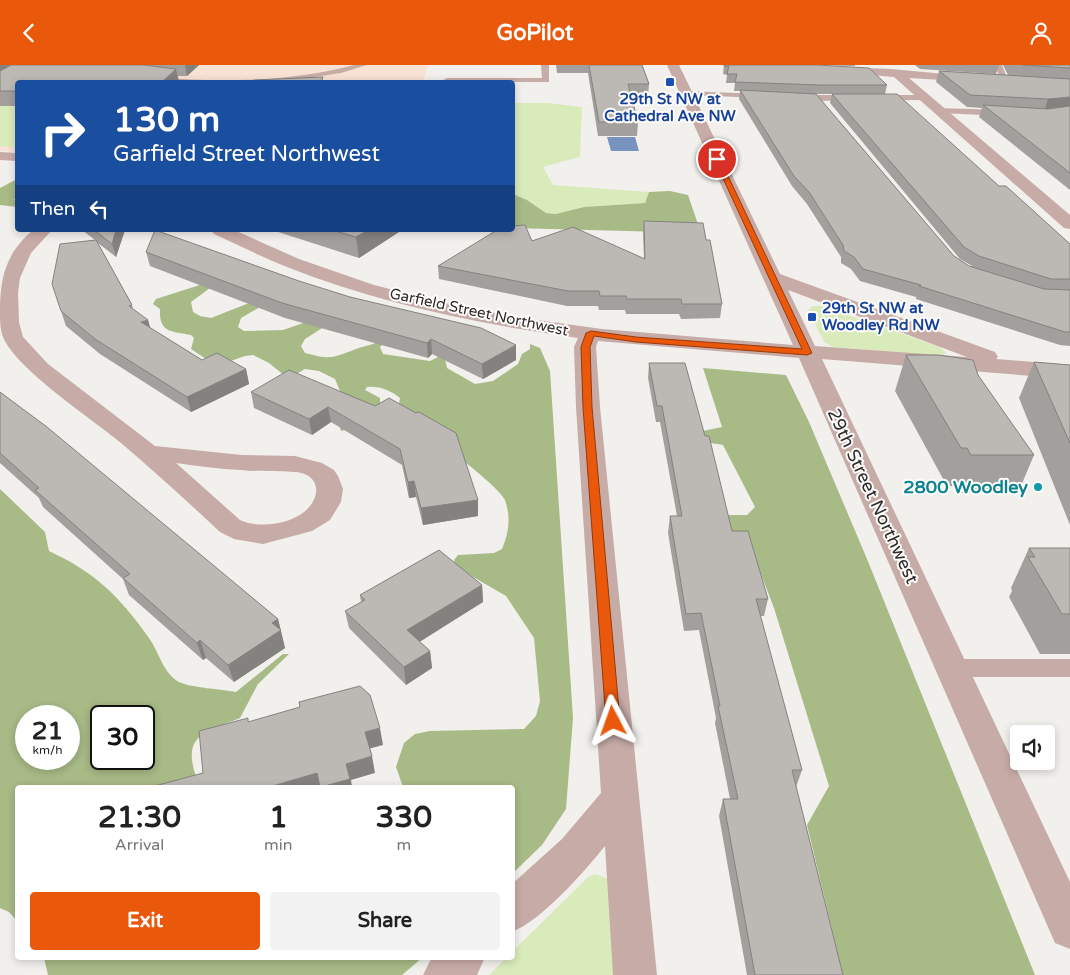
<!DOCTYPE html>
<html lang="en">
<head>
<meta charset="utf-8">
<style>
	body { margin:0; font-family:"Varela Round",sans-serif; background:#f2f2f2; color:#222; height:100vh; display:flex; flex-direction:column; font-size:19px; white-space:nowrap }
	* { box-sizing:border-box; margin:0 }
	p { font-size:16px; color:#767676 }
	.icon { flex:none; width:28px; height:28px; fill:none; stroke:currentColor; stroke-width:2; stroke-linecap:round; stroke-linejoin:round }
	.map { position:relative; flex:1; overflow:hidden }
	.sheet { position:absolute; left:15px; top:720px; width:500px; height:175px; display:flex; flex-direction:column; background:#fff; border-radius:5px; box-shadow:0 2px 8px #0003 }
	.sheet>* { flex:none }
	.guide { position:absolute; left:15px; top:15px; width:500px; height:152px; border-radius:5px; box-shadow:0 2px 8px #0003; background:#1a4fa0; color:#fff; overflow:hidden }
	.tools { position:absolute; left:1010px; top:660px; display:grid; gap:10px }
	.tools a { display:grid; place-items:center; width:45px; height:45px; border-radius:5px; background:#fff; box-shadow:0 2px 8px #0003; font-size:25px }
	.speed { position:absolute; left:15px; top:640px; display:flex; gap:10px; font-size:25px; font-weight:700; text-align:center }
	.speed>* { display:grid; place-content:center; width:65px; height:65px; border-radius:50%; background:#fff; box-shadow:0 2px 8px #0003; line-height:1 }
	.speed small { font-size:12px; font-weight:400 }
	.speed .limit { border:2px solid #111; border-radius:8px; background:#fff; color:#111 }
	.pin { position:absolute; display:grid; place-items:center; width:42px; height:42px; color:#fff; margin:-21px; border:2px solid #fff; border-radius:50%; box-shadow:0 1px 5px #0007 }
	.me { position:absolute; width:55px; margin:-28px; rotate:356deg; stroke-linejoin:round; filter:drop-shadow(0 0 4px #0008) }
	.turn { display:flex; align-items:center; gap:18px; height:105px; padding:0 15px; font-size:22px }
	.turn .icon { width:65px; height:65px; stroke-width:2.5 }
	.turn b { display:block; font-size:35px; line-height:42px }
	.then { display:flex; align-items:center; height:48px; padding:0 15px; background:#0003; gap:10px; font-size:19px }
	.eta { display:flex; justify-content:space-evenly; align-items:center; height:85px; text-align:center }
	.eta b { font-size:30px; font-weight:800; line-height:35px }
	.button { display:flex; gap:10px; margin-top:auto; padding:10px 15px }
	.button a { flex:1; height:58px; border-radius:5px; background:#ea580c; color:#fff; font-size:20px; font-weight:800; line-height:58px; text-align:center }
	.button a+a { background:#f2f2f2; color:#222 }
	header { display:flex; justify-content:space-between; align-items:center; height:65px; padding:0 15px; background:#ea580c; color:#fff; font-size:22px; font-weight:800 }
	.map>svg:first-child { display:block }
	.commercial { fill:#f7e2d4 }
	.green { fill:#daebbb }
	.forest { fill:#a8ba86; fill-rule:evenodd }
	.water { fill:#7893bf }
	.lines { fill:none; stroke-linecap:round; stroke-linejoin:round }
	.service { fill:#c7aba7; fill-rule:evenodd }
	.minor { fill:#c7aba7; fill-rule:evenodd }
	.wall { fill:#a29f9c; fill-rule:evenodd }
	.shaded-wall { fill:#84827f }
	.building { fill:#bcb9b5; stroke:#84827f }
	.route { fill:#ea580c; stroke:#983908 }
	.transit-dot { fill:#1a4fb4; stroke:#fffdfb; stroke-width:2 }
	.culture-dot { fill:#0f9aa8; stroke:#fffdfb; stroke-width:2 }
	.labels { text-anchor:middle; stroke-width:4; stroke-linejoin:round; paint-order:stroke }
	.far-transit-label { font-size:15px; font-weight:bold; fill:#164399; stroke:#fffdfb }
	.far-street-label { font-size:15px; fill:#2d2c2a; stroke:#fffdfb }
	.culture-label { font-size:18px; font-weight:bold; fill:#0d838f; stroke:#fffdfb; text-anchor:end }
	.street-label { font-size:18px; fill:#2d2c2a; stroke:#fffdfb }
</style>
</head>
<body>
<header><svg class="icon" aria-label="back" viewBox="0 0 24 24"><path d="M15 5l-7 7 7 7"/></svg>GoPilot<svg class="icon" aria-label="person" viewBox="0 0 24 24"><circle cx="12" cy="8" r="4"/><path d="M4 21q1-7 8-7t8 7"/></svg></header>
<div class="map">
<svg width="1070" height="910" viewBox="0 0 1070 910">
	<rect width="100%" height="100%" fill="#f2f0ec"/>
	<path class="commercial" d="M0,0H428L423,18H18L17,87L0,86Z"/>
	<g class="green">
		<path d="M513,38H548L582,42L580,92L543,102L553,120L649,127L645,138L584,142L556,149L546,148L527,135L513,129Z"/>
		<path d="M0,41H17V82L0,81Z"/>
		<path d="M813,241H822L940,282L946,288L941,291L833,282L824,277L808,245Z"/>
		<path d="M595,809L609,814L618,910H489L506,893L512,892L513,886L588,812Z"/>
	</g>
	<g class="forest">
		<path d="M17,114V130L14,135H17V142L0,140V123Z"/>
		<path d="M670,126L688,130L701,168L513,163V129L527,135L546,148L556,149L584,142L645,138L649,127Z"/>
		<path d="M206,218L214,220L191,237L193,247L200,251L211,253L282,225V229L241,253L238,262L244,266L283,265L309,256L344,249L305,274L301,281L305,288C331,295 332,293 356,284C369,279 372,282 385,271L387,275L380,282L383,289L430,296L440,291L445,294L447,303L475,319L493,316L518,299L522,289L530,284V279L540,283L550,306L573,653L566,744L542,780L513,808L512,722H403L396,702L404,678L415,669L430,666L524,664L536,651L540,636L534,573L506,531L456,502L454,495L458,490L494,488L502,484C509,467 511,453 505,435C499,420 416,359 398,345L400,333C389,325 381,321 367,322L365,325L380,333V342L350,364L341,366L339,360L359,340L340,326L335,314L319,306L305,304L291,312L285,311L269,298L253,290L245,291L202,306L206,294L191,284L194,273L191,270C171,266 159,268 160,244L153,239L156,234Z"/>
		<path d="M703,303L786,310L809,357L867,494L1035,910H843L807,760L829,721L774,543L751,483L707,450H747L755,442L723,380L699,376L698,367L722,362Z"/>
		<path d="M0,424L45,467L49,486C96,508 119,531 149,573C159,587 163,608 179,617C192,623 221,624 236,627L283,589H289L258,619L240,653C208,666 181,669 196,711L177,722H18L17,856L9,847L0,843ZM26,651H69V694H26ZM101,651H144V694H101Z"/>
		<path d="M44,893V892L422,893L402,910H48Z"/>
	</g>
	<path class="water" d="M607,72H635L639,86H611Z"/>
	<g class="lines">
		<g class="service">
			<path d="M354,0H367L341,8L288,16L167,18L151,14L155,12C221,18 290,17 354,0Z"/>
			<path d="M541,0H549V17H447L443,15L447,13H542Z"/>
			<path d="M994,0H1002L1009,18H1003Z"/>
			<path d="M683,26L763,29L767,31L763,33L686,30H683Z"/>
			<path d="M925,30L929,33L928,35L796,36L792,33L796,30Z"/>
			<path d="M935,43L1007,45L1011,48L1007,51L938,48L935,47Z"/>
			<path d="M951,594H1070V612H951L943,609L940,603L943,597Z"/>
		</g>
		<g class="minor">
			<path d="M667,0H679L780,209L995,287L998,292L996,294L1070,300V314L822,294L1070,817V884L1055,878L799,293L598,276L596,282L600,342L657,910H613L605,781C584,807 542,855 512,867V819L562,774L601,728L576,342L574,282L578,273C479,259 380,239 287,202C262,192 238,180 214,169L211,165H234L299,194L374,220L445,238L522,253L602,264L793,280ZM788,225L967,292L815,281Z"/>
			<path d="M837,2L891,4L978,12V16L974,17L909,13L1070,150V164L1064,163L894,12L833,7L831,5Z"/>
			<path d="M0,87L18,88V96L0,95Z"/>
			<path d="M33,165H52L31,188L20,213L18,228L19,257L23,272L48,299L155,381L242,390L295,391L322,398L334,405L338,411L343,424L341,437L330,455L312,466L263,479L234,474L220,467C188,437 155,407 121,378C91,353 17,305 3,272C0,264 0,255 0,246C0,212 6,188 33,165ZM176,398C197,401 219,404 241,405C258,407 277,405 294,407C301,407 307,409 312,414C315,417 317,423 316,428C311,457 263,466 240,455Z"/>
			<path d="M432,892H485L477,910H423Z"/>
		</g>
	</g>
	<g class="wall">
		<path d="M0,0H199L187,11H178L179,18H18V41H0Z"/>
		<path d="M556,0H642L649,19L648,32H631L638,57L637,71H598L588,8H557Z"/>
		<path d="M724,0H855V1L818,0L887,20L885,29L999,121L1070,179V281L1060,280L916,234V232L860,216L851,204L841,198V192L807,139L792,121L739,34L740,26H734L735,18H726L727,10L723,9ZM816,29H832L830,38L960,194L972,201H969L954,191Z"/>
		<path d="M915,0H999L996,9L920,4Z"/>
		<path d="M1003,0H1070V125L979,52L982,43L967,42L936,17L939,6L1008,10Z"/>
		<path d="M644,156L706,175L722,239L720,253L681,254L679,249H626L625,245H599L598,241H567L439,214L438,201L532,176L644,194L643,169Z"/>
		<path d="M82,165H125L116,192L98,178L132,240L133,244L148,255L150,263L202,295L246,304L249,319L191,347L100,289L66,261L61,246L95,175Z"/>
		<path d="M272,165H402L359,193Z"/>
		<path d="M146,187L516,295L483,314L432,289L428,293L285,253L150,201Z"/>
		<path d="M906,290L978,310L1034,390L1018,428H957L953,421H947L895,326Z"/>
		<path d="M1034,297L1070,300V460L1019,333Z"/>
		<path d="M649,298L705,371L732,466L768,534L764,551H760L802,705L796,722L843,910H747L719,751L723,734H730L715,658L716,653L699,565L684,566L668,468L670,451H677L660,357H656L648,313Z"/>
		<path d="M0,327L278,554L285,583L234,617L206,593L203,595L129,530L123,514L43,442L39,433L0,398Z"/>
		<path d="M251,327L375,341L478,451L423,460L416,432L409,433L402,400L331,357L312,370L254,343Z"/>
		<path d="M1029,483H1070V589H1040L1009,532L1012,526L1011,523Z"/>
		<path d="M482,520L483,537L419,576L430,586L432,603L406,620L349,563L345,546L361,537L360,530Z"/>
	</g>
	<g class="shaded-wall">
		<path d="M0,0H22L0,14Z"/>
		<path d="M185,0H199L187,11Z"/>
		<path d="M176,4L179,18H161Z"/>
		<path d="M1070,32V44L1044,46L1048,34Z"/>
		<path d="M116,165H125L116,192L112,179Z"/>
		<path d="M368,165H402L359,193L356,172Z"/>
		<path d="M148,255L152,269L141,257Z"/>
		<path d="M431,274L432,289L428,293L427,278Z"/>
		<path d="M516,280V295L483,314L482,299Z"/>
		<path d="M246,304L249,319L191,347L187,332Z"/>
		<path d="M328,342L331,357L312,370L309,354Z"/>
		<path d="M414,416L416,432L409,433L408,417Z"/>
		<path d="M478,435V451L423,460L421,443Z"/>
		<path d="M482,520L483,537L410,583L407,565Z"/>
		<path d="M278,554L285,583L234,617L228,600L272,558Z"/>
		<path d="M200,575L206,593L203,595L197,578Z"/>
		<path d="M430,586L432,603L406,620L404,602Z"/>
		<path d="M380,663L383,680L368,684L365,667Z"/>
		<path d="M372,691L375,708L351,715L352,722H321L346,699Z"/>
		<path d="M317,708L321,722H269Z"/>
	</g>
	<g class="building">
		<path d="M11,0H143L176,4L161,18H18V26H0V6Z"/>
		<path d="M589,0H642L649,19H628L638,57H599Z"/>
		<path d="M724,0H817L869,3L887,20H819L735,17L737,9H727L729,1H724Z"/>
		<path d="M1023,0H1070V3Z"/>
		<path d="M939,6L1070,14V32L1048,34L970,30Z"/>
		<path d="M323,12L321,18H253L254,15Z"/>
		<path d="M740,25L816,29L954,191L969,201L1044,224L1070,225V267H1065L919,221L921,220L863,204L854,192L844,186L843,180L809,127L794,111Z"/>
		<path d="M832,29H897L999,121H1006L1070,179V214H1051L979,191L964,182Z"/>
		<path d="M983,40L1048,44L1070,41V108Z"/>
		<path d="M644,156L703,158L706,175H710L722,239H682L681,234H627L626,231H600L599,226H568L438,201L497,165H512V161L525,160L532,176L573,162L645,194Z"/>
		<path d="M94,165H116L112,179Z"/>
		<path d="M155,165L299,216L350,232L481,263L516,280L482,299L431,274L427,278L282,238L146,187Z"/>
		<path d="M332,165H368L356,172Z"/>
		<path d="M96,175L132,240L129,241L148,255L141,257L202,295L217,288L246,304L187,332L95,274L61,246L52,219L60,179Z"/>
		<path d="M906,290H938L973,295L978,310L1034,390H971L967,383H961Z"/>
		<path d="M1034,297L1070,300V378Z"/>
		<path d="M649,298H685L705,371H709L732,466H748L768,534H756L802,705H792L843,910H755L723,734H738L718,641H720L701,548L686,549L670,451H682L662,341H657Z"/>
		<path d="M289,305L375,341L389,333L416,348L419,347L456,368L478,435L421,443L414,416L408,417L400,384L328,342L309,354L251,327Z"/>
		<path d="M0,327L47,362L278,554L272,558L281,565L228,600L200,575L197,578L123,513L130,509L35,425L39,423L0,388Z"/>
		<path d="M1029,483H1070V549H1062L1028,492H1035Z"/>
		<path d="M439,485L482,520L407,565L430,586L404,602L345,546L365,535L360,530Z"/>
		<path d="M360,621L370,630L380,663L365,667L372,691L346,699L350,714L321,722H320L317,708L269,722H151L203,708L199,666L248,653V657L300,642L299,637Z"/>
	</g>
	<path class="route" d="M717,93L720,94L812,288L807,290L636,277L594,271L590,282L592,342L620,656L618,660H608L606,656L583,342L581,282L586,268L591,266L636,272L802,284L714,94Z"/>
	<g class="transit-dot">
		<rect x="665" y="12" width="10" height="10" rx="2.5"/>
		<rect x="807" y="247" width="10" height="10" rx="2.5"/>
	</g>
	<circle class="culture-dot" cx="1038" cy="422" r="5"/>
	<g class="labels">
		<g class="far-transit-label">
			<text x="670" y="39">29th St NW at<tspan x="670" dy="17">Cathedral Ave NW</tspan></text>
			<text x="822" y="248" text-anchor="start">29th St NW at<tspan x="822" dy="17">Woodley Rd NW</tspan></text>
		</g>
		<g class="far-street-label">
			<text transform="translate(479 247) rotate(12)" y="5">Garfield Street Northwest</text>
		</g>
		<g class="culture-label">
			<text x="1028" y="428">2800 Woodley</text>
		</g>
		<g class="street-label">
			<text transform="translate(873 431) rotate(65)" y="6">29th Street Northwest</text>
		</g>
	</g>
</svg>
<div class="tools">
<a><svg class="icon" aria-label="sound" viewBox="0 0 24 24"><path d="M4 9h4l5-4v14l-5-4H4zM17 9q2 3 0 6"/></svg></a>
</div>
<div class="speed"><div>21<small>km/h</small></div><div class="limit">30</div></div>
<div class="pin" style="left:717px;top:94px;background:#d93025"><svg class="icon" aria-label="arrive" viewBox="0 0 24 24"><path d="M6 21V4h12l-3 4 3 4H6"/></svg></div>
<svg class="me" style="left:613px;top:656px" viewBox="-20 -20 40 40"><path d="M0-17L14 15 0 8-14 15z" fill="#ea580c" stroke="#fff" stroke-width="4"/></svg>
<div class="guide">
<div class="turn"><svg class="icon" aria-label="right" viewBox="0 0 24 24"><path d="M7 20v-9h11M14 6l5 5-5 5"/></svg><div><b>130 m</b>Garfield Street Northwest</div></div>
<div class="then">Then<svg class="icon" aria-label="left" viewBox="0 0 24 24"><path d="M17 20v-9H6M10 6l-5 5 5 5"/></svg></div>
</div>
<section class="sheet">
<div class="eta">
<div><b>21:30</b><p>Arrival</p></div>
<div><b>1</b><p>min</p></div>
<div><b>330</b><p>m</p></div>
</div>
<div class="button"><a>Exit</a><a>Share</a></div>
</section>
</div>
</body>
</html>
